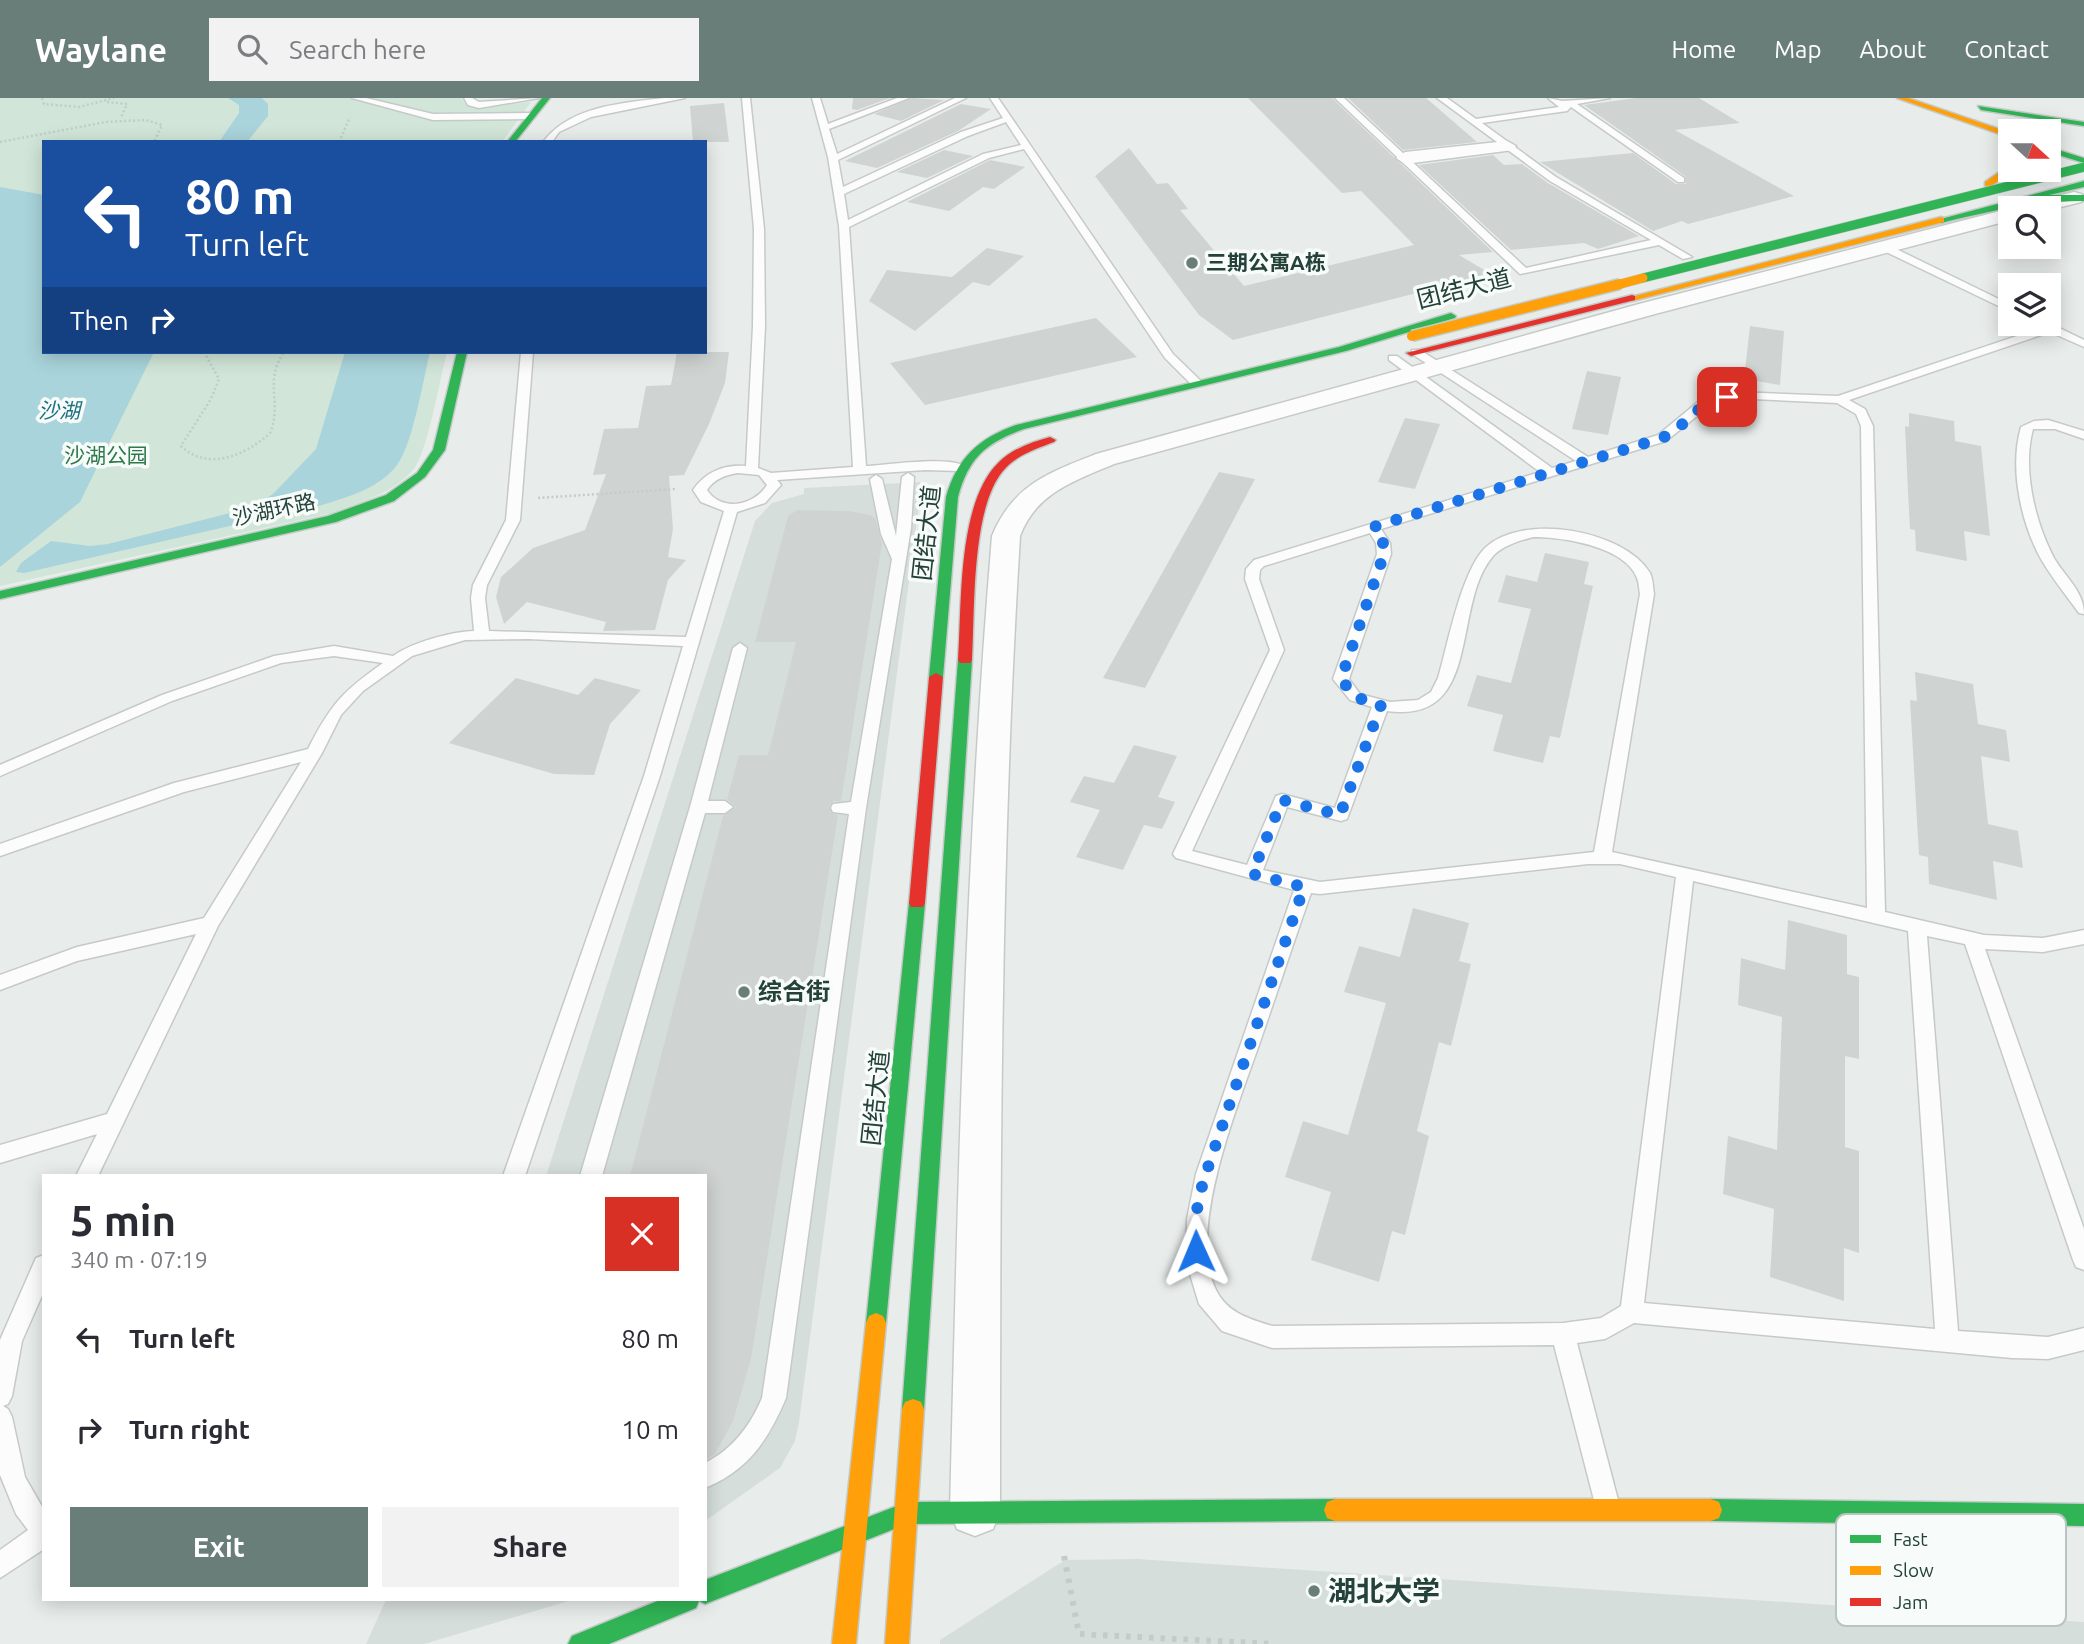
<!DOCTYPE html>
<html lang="en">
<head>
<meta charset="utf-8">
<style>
	body { margin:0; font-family:Ubuntu,"Noto Sans SC",sans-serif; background:#f2f2f3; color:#2b2b33; height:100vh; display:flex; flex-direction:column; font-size:26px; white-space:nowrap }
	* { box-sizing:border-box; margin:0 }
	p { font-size:23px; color:#7c7c81 }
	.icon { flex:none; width:38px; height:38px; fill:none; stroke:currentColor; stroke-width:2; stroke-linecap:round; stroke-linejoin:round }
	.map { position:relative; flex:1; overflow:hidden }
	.sheet { position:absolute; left:42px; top:1076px; width:665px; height:427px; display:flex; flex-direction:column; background:#fff; border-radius:0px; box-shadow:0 4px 18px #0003 }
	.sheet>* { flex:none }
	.guide { position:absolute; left:42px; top:42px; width:665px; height:214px; border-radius:0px; box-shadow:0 4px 18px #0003; background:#1a4fa0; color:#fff; overflow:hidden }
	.needle { width:46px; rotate:111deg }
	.tools { position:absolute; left:1998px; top:21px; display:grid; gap:14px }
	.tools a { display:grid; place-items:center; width:63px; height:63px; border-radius:0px; background:#fff; box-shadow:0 4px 18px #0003; font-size:35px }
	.pin { position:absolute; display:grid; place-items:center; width:60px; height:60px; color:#fff; margin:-30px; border-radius:14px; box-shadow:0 4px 10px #0006 }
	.me { position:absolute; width:77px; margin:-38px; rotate:359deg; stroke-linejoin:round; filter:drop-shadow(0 0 5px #0008) }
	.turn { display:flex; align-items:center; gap:24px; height:147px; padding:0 28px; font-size:32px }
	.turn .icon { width:91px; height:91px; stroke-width:2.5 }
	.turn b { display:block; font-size:49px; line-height:60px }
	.then { display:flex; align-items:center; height:66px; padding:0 28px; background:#0003; gap:14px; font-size:26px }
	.round { display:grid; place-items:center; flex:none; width:74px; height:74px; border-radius:0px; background:#f2f2f3 }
	.headline { display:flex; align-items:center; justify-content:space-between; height:119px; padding:0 28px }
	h1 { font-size:42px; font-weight:700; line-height:52px }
	.button { display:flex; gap:14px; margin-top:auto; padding:14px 28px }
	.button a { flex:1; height:80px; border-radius:0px; background:#697e78; color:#fff; font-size:28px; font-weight:700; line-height:80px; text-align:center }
	.button a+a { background:#f2f2f3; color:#2b2b33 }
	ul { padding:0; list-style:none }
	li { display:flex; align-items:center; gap:21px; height:91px; padding:0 28px }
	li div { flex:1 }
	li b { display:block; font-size:26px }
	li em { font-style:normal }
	header { display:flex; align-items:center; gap:42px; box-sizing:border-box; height:98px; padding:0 35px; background:#697e78; color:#fff }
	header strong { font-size:33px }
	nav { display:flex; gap:38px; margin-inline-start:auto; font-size:24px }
	.search { width:490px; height:63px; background:#f2f2f3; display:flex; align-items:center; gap:18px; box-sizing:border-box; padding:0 24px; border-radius:0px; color:#7c7c81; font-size:26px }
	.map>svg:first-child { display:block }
	.built { fill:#d6dedb }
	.green { fill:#d1e6d8 }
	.water { fill:#a9d4db }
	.building { fill:#cfd4d2 }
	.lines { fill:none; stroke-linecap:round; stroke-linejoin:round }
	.lane-casing { stroke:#c5cac8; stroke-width:3 }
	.street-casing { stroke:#c5cac8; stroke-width:3 }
	.fast-casing { stroke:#c3cbc8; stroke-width:3 }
	.slow-casing { stroke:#c3cbc8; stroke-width:3 }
	.jam-casing { stroke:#c3cbc8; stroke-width:3 }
	.path-far1 { stroke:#c3ccca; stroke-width:2.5; stroke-dasharray:2 2.5; stroke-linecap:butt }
	.path { stroke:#c3ccca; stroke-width:6; stroke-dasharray:4.5 7; stroke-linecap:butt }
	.lane { fill:#fcfcfc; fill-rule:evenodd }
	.street { fill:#fcfcfc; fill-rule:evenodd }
	.fast { fill:#30b455; fill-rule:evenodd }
	.slow { fill:#ff9f0a; fill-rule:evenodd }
	.jam { fill:#e5322d; fill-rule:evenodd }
	.fast-bridge-casing { stroke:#c3cbc8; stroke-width:10; stroke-linecap:butt }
	.slow-bridge-far1-casing { stroke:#c3cbc8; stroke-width:10; stroke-linecap:butt }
	.slow-bridge-casing { stroke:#c3cbc8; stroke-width:13; stroke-linecap:butt }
	.fast-bridge { stroke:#30b455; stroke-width:9 }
	.slow-bridge-far1 { stroke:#ff9f0a; stroke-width:9 }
	.slow-bridge { stroke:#ff9f0a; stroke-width:10 }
	.route { stroke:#1a73e8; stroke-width:12; stroke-dasharray:0 21.6 }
	.poi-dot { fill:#697e78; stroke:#f7fbf9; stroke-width:2.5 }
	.labels { text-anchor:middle; stroke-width:7; stroke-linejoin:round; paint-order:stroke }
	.far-poi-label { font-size:21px; font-weight:bold; fill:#24423a; stroke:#f7fbf9; text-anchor:start }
	.far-water-label { font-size:21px; font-style:italic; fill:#1c6f80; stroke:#f7fbf9 }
	.far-park-label { font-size:21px; fill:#2d7a4b; stroke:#f7fbf9 }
	.far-street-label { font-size:21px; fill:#24423a; stroke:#f7fbf9 }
	.street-label { font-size:24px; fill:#24423a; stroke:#f7fbf9 }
	.poi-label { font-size:24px; font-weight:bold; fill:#24423a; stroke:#f7fbf9; text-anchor:start }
	.near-poi-label { font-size:28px; font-weight:bold; fill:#24423a; stroke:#f7fbf9; text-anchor:start }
	.key { fill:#f7fbf9; stroke:#b8c4c0; stroke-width:2 }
	.key-label { font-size:19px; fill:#24423a }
</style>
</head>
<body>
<header>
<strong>Waylane</strong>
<div class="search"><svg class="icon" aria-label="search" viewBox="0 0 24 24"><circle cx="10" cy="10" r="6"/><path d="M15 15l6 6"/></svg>Search here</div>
<nav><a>Home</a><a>Map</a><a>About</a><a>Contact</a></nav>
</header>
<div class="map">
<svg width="2084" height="1546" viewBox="0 0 2084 1546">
	<rect width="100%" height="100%" fill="#e8edeb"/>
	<g class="built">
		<path d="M922,384L799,1324L795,1343L780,1370L705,1423V1078H546L755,423L772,405L804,396V390Z"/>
		<path d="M1138,1461L2084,1524V1546H940V1542L1065,1462Z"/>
		<path d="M386,1502H572L424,1546H366Z"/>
	</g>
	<path class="green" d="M0,0H461L466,7L487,9L531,4L502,44H44V254H447C440,281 429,344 417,366C401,393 360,404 332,415L0,488Z"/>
	<g class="water">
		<path d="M228,0H262L268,6V18L247,44H219L239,15V7Z"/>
		<path d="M0,89L44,97V254H154L80,404L0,469Z"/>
		<path d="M345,254H430C423,282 413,346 397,367C380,390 348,399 322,407L24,475L16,474L21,465L51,443L90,448L108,446L250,410L273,396L316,351Z"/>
	</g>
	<g class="building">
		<path d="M853,0H890L857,12L852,11Z"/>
		<path d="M912,0L944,2L901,23L874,16Z"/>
		<path d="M1248,0H1332L1493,154L1459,157L1491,176L1233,242L1199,217L1095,78L1129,50L1157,86L1168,85L1188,111L1180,112L1244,188L1414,147L1361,93L1342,95Z"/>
		<path d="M1348,0H1426L1477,44L1403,52Z"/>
		<path d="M1636,0H1699L1740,25L1675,32L1794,98L1688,126L1682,123L1653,133L1540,64L1633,55L1676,86H1686L1685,78L1584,7Z"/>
		<path d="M724,5L729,44H693L690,8Z"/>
		<path d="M961,6L991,11L958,33L877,70L845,63Z"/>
		<path d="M944,52L973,58L927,80L897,74Z"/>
		<path d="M1493,57L1504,67L1522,66L1548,85L1639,138L1598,151L1584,145L1511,152L1419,67Z"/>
		<path d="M990,62L1025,69L994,91L983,89L949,113L907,104Z"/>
		<path d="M987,150L1024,158L989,188L973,184L915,233L869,203L887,172L952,179Z"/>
		<path d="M1096,220L1137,259L925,307L890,265Z"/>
		<path d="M1750,228L1784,233L1780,287L1744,281Z"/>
		<path d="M677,254H729L725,285L709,326L684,377L669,378L673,431L668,459L686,462L668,482L655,532L603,533L606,524L527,504L504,526L496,499L501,479L533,450L585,432L606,376L593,377L604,331L638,330L646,288L671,287Z"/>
		<path d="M1587,273L1621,279L1608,337L1572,331Z"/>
		<path d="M1909,315L1954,323L1955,343L1981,348L1990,438L1964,433L1967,463L1916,453L1915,432L1910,431L1908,394L1905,328L1909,329Z"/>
		<path d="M1405,320L1440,326L1415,391L1378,384Z"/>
		<path d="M1219,374L1255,381L1145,590L1103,580Z"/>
		<path d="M797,412L849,413L870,417L875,420L882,445L841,703H833L829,709L831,715L838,717L751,1261L733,1323L715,1356L705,1362V1078H630L723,718L736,709L727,701L739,657H768L796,544H755L788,418Z"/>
		<path d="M1545,455L1589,464L1584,486L1593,488L1560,640L1550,638L1543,665L1493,653L1503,617L1467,608L1477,577L1511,585L1531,511L1498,504L1506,477L1537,484Z"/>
		<path d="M1915,574L1973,586L1978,626L2006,632L2010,664L1981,658L1988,726L2018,733L2023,770L1993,763L1997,802L1929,786L1928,759L1919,757L1910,602L1917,603Z"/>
		<path d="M516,580L578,597L595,580L641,592L610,626L594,677L554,676L449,645Z"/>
		<path d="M1134,647L1177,658L1158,699L1175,704L1162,731L1144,727L1123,772L1076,759L1100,712L1070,704L1084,678L1114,685Z"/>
		<path d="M1413,810L1469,825L1459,863L1471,866L1451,948L1439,944L1417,1033L1429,1038L1405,1137L1392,1133L1379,1184L1311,1162L1331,1094L1285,1079L1303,1023L1348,1037L1386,905L1344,894L1359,848L1400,859Z"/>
		<path d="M1788,822L1847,837V876L1859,879V961L1845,958V1049L1859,1053V1155L1844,1150V1203L1770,1179L1774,1111L1723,1096L1728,1038L1777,1052L1782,919L1738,907L1741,860L1785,872Z"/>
	</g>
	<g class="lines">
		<g class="lane-casing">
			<g id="lane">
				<path d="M352,0H366L433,16L530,15L534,18L530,21L433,22Z"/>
				<path d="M464,0H472L479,4L539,0L479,10L468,7Z"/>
				<path d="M664,0H685L591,19L559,34L552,44H543C570,8 622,5 664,0Z"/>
				<path d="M742,0H750L764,131L765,228L758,370L771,375L853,369L839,128L828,59L812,0H820L828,26L897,0H909L829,31L837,56L955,0H966L838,62L843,89L961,34L1003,20L990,0H998L1173,256L1203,285L1193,288L1165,260L1024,51L989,60L849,129L866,368C887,367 951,357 966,369L960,373L925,372L777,382L781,387L765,405L737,414L660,678L525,1078H503L644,678L683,548L528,541L465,542L412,558L363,593L341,617L322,655L218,828L98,1078H76L97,1036L0,1065V1047L107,1016L196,836L77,863L0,892V877L77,849L204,820L301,664L184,694L0,758V746L174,685L308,651C331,606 342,594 383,565L334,558L281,565L172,603L0,678V667L162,597L274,558L334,548L393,558C413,544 450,534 474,533L471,500L473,487L506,422L521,254H533L520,422L487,487L485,500L489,533L686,539L724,413L701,404L693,392C705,374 724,366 746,368L753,228L754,131ZM1006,24L1021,47L983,56L848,122L844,96L968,38ZM738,375L759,377L767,387C754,408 721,414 707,392C714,381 725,377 738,375Z"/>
				<path d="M1335,0H1344L1526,170L1651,142L1550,83L1437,0H1447L1476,21L1559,9L1548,0L1562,3L1610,0L1577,6L1684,80V84H1678L1571,9L1567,13L1482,25L1556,79L1692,159L1683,161L1659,147L1520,176Z"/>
				<path d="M1880,147H1888L2011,207V214L1880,151Z"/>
				<path d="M2049,225L2084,242V249L2050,234L1849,302L1865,311L1873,328L1885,814L1984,837L2043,840L2084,832V846L2043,854L1985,851L2084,1131V1172L2076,1169L2073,1162L1965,846L1927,838L1958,1233L2048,1239L2084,1230V1252L2048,1261L2012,1260L1634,1225L1605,1241L1577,1245L1619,1406L1616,1415L1607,1418L1598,1415L1595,1406L1554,1247L1272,1250L1222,1233L1199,1206L1186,1163L1187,1121L1196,1076L1294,792L1176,760L1173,756L1270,552L1245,481L1246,471L1254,462L1540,374L1389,262V258H1397L1552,370L1576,363L1412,256V252H1420L1588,359L1658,337L1698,304L1717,297L1736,294L1838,298L2041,230L2037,226ZM1753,301L1837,305L1856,316L1861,328L1867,810L1612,754L1654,496C1653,490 1653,481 1650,475C1624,432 1522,414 1485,450C1461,474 1448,546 1438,580L1431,594L1418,602L1390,604L1360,596L1349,581L1391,456L1390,445L1381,431L1666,343L1712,306ZM1370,435L1376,445L1377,456L1333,581L1350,602L1372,609L1335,710L1282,696L1276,698L1247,767L1192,753L1284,552L1259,481L1260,472L1264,468ZM1533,439C1562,439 1625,448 1637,480C1639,484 1639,491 1640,496L1594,754L1320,784L1263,772L1287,709L1341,723L1347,721L1387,613C1485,627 1450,505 1494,457C1504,447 1519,443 1533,439ZM1588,766H1620L1676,779L1621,1208L1601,1220L1563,1225L1272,1228C1250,1221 1227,1215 1216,1192C1186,1130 1240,1003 1261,941C1278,892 1294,843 1311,795L1320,796ZM1693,783L1908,833L1935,1231L1644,1205Z"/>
				<path d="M2048,322L2084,333V341L2055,331H2033C2022,371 2035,424 2054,460C2065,479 2084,493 2084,516L2079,515C2066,497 2052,480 2041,461C2021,425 2009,370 2021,329L2034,323Z"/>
				<path d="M908,375L914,379L911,430L866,710L786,1300C768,1342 749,1372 705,1390V1365C733,1351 750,1328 762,1300L849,716L833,714L831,710L833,706L851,704L892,461L881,436L870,381L876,377L882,381L896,438L902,379Z"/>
				<path d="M740,545L747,550L708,703H725L733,709L725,715H705L602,1078H580L690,709L733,550Z"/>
				<path d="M44,1157V1193L22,1243L12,1298L8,1306L3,1308L8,1311L12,1319L25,1379L44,1412V1451L0,1480V1452L28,1432L16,1416L0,1377V1242L36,1160Z"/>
			</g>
		</g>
		<g class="street-casing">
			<g id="street">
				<path d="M1507,43L1516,48L1513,52L1405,66L1396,60L1405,54Z"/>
				<path d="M2074,94L2081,96L2084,100L2081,104L2049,112L2024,110L2027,106Z"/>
				<path d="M2012,110L2011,122L1655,216L1114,366C1074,383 1036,395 1020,438C1000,763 1000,1088 1000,1413L993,1431L975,1438L957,1431L950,1413C958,1087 965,763 992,438C1013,387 1048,375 1096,356L1639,206Z"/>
			</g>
		</g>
		<g class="fast-casing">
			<g id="fast">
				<path d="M542,0H550L515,44H507Z"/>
				<path d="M1978,8L2084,24V28L1981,12Z"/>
				<path d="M2049,49L2084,60V65L2049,54Z"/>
				<path d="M2084,83V89L2049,97H2084V103C2035,103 1989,113 1941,125L1937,122Z"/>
				<path d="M1451,215L1456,218L1455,220L1346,253L1024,331C986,345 969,359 958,399L943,579L936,583L931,582L929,579L946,399C957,360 979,340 1016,327L1339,249Z"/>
				<path d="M457,254H467L445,352L425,379L394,403L336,424L0,501V493L328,418L386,397L417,375L433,352Z"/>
				<path d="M965,558L972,562L924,1311L921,1318L913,1321L905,1318L902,1311L958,562Z"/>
				<path d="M917,799L923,801L925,805L886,1225L883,1232L876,1235L869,1232L866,1225L909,805L911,801Z"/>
				<path d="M1335,1401L1343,1404L1346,1412L1343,1420L1335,1423L907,1426L705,1506L699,1503L696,1510L609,1546H568L572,1538L660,1502H705V1482L907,1404Z"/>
				<path d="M1711,1401L2084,1406V1428L1711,1423L1703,1420L1700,1412L1703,1404Z"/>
			</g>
		</g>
		<g class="slow-casing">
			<g id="slow">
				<path d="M1897,0H1908L2011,35V40Z"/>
				<path d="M2008,68L2014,72L1991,88H1985V84Z"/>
				<path d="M1941,119L1944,120V124L1632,203L1627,200Z"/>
				<path d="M876,1215L883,1218L886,1225L856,1546H832L866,1225L869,1218Z"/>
				<path d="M913,1301L921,1304L924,1311L909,1546H885L902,1311L905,1304Z"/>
				<path d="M1335,1401H1711L1719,1404L1722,1412L1719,1420L1711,1423H1335L1327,1420L1324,1412L1327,1404Z"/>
			</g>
		</g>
		<g class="jam-casing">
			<g id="jam">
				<path d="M1632,197L1635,198V202L1411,258L1406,255Z"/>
				<path d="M1050,339L1056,342L1054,344C1036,351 1016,357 1003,373C971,411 975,513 972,562L970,565H960L958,562C962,507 957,406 998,365C1011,351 1032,344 1050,339Z"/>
				<path d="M936,575L943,579L925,805L923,809H911L909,805L929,579Z"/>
			</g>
		</g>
		<g class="path-far1">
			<path d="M42,0L44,6L79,9L114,0"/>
			<path d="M107,4L127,6L121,20"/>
			<path d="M0,44L106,24L146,22L162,27L154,44"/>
			<path d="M339,44L350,19"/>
			<path d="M204,254L219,281L211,301L181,348C208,374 246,357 270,335C283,304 263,285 284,254"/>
			<path d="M538,400L676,391"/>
		</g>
		<path class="path" d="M1064,1458L1079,1536L1274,1546"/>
		<use href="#lane" class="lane"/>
		<use href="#street" class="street"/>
		<use href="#fast" class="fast"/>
		<use href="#slow" class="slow"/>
		<use href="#jam" class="jam"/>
		<g class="fast-bridge-casing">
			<path id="fast-bridge" d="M1643,180L2084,69"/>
		</g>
		<g class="slow-bridge-far1-casing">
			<path id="slow-bridge-far1" d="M1613,188L1643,180"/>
		</g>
		<g class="slow-bridge-casing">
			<path id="slow-bridge" d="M1412,238L1620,186"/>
		</g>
		<use href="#fast-bridge" class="fast-bridge"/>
		<use href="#slow-bridge-far1" class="slow-bridge-far1"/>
		<use href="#slow-bridge" class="slow-bridge"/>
	</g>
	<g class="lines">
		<path class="route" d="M1196,1153V1116L1203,1084L1304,789L1252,776L1282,702L1340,717L1381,607L1355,599L1341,581L1384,456L1383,445L1373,429L1662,340C1687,329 1698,302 1727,299"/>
	</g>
	<g class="poi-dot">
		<circle cx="1192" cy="165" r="7"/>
		<circle cx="744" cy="894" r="7"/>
		<circle cx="1314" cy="1493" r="7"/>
	</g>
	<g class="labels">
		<g class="far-poi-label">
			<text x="1206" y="172">三期公寓A栋</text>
		</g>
		<g class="far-water-label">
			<text x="59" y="320">沙湖</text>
		</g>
		<g class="far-park-label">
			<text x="106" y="365">沙湖公园</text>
		</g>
		<g class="far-street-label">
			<text transform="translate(274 412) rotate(-12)" y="7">沙湖环路</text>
		</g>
		<g class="street-label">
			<text transform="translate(1464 191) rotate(-14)" y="8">团结大道</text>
			<text transform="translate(927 435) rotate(-84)" y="8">团结大道</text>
			<text transform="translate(876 1000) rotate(-84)" y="8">团结大道</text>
		</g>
		<g class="poi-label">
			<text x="758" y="902">综合街</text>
		</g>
		<g class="near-poi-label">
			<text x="1328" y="1503">湖北大学</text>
		</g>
	</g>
	<rect x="1836" y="1416" width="230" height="112" rx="10" class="key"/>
	<rect x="1850" y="1437" width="31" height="8" fill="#30b455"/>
	<rect x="1850" y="1468" width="31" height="9" fill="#ff9f0a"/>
	<rect x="1850" y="1500" width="31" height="8" fill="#e5322d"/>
	<g class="key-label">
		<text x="1893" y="1448">Fast</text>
		<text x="1893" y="1479">Slow</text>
		<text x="1893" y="1511">Jam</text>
	</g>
</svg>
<div class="tools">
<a><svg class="needle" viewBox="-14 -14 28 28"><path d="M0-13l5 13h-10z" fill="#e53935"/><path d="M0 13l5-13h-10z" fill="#7c7c81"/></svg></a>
<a><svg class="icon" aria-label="search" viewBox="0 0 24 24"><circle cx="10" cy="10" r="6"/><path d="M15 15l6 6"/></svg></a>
<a><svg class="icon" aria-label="layers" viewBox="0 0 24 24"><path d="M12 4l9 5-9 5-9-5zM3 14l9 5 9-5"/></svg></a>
</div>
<div class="pin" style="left:1727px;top:299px;background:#d93025"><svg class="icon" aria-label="arrive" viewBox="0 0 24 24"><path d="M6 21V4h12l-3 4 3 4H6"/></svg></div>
<svg class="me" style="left:1196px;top:1153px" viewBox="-20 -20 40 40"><path d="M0-17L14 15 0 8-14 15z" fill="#1a73e8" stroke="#fff" stroke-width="4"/></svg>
<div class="guide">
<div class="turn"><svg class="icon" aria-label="left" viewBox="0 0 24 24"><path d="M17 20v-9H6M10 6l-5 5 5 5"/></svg><div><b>80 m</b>Turn left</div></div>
<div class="then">Then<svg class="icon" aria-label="right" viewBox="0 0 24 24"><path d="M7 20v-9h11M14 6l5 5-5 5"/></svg></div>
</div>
<section class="sheet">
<div class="headline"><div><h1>5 min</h1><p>340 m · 07:19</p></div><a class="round" style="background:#d93025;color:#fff"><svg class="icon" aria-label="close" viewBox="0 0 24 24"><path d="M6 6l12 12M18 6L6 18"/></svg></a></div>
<ul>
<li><svg class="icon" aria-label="left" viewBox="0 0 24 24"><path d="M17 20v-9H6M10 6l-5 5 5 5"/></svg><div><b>Turn left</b></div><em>80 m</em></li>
<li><svg class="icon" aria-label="right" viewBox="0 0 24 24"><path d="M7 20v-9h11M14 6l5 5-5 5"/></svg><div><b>Turn right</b></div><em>10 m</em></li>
</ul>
<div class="button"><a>Exit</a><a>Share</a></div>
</section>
</div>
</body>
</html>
